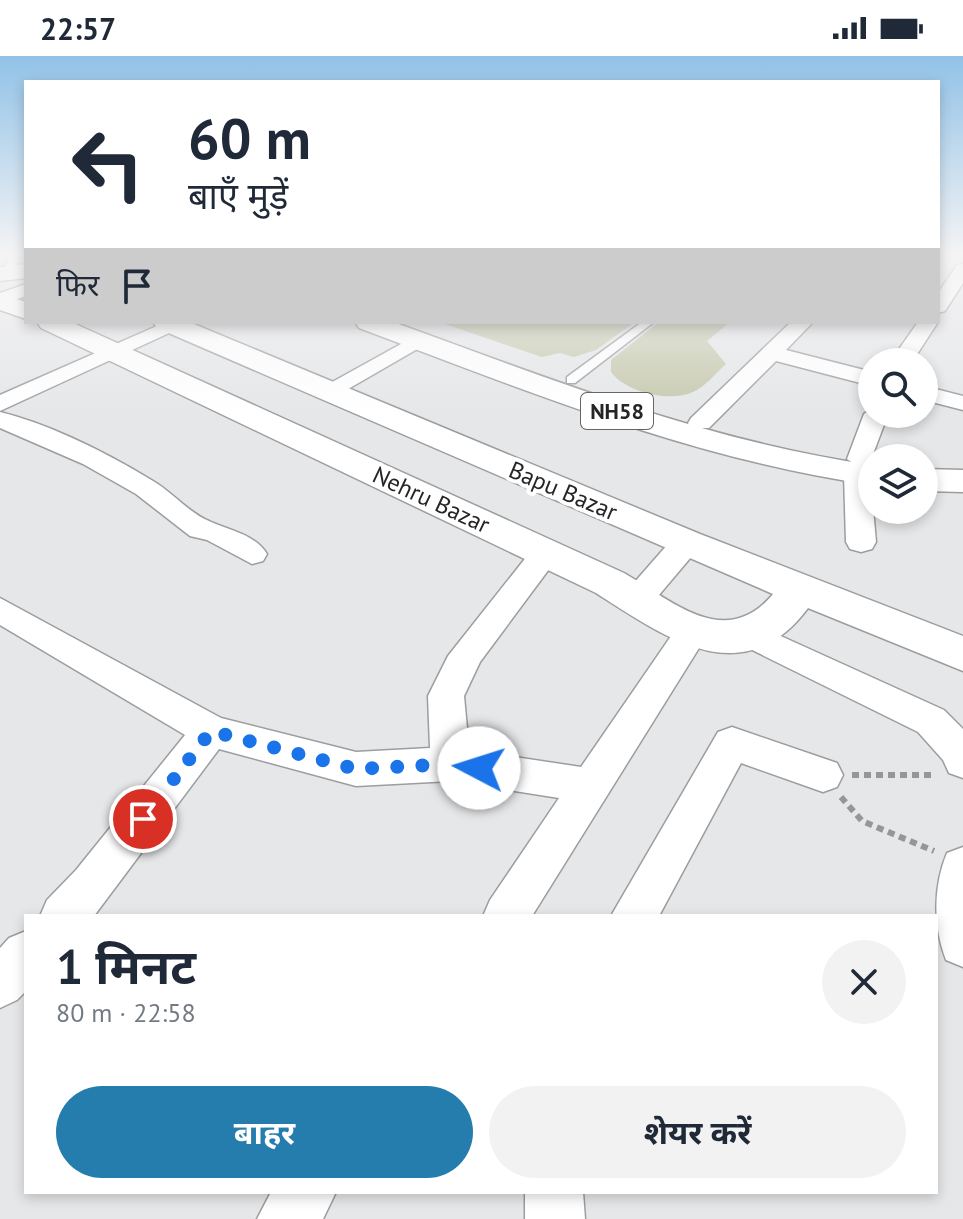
<!DOCTYPE html>
<html lang="hi">
<head>
<meta charset="utf-8">
<style>
	body { margin:0; font-family:"PT Sans","Noto Sans Devanagari",sans-serif; background:#f2f2f3; color:#1f2937; height:100vh; display:flex; flex-direction:column; font-size:30px; white-space:nowrap }
	* { box-sizing:border-box; margin:0 }
	p { font-size:26px; color:#747a83 }
	.icon { flex:none; width:44px; height:44px; fill:none; stroke:currentColor; stroke-width:2; stroke-linecap:round; stroke-linejoin:round }
	.map { position:relative; flex:1; overflow:hidden }
	.side { position:absolute; left:24px; top:858px; width:914px; height:280px; display:flex; flex-direction:column; background:#fff; border-radius:0px; box-shadow:0 4px 12px #0003 }
	.side>* { flex:none }
	.top-card { position:absolute; left:24px; top:24px; width:916px; height:244px; border-radius:0px; box-shadow:0 4px 12px #0003; background:#fff; color:#1f2937; overflow:hidden }
	.fabs { position:absolute; left:858px; top:292px; display:grid; gap:16px }
	.fabs a { display:grid; place-items:center; width:80px; height:80px; border-radius:50%; background:#fff; box-shadow:0 4px 12px #0003; font-size:40px }
	.pin { position:absolute; display:grid; place-items:center; width:68px; height:68px; color:#fff; margin:-34px; border:4px solid #fff; border-radius:50%; box-shadow:0 2px 8px #0007 }
	.me { position:absolute; width:88px; margin:-44px; rotate:275deg; stroke-linejoin:round; filter:drop-shadow(0 0 6px #0008) }
	.turn { display:flex; align-items:center; gap:28px; height:168px; padding:0 32px; font-size:36px }
	.turn .icon { width:104px; height:104px; stroke-width:2.5 }
	.turn b { display:block; font-size:56px; line-height:68px }
	.then { display:flex; align-items:center; height:76px; padding:0 32px; background:#0003; gap:16px; font-size:30px }
	.round { display:grid; place-items:center; flex:none; width:84px; height:84px; border-radius:42px; background:#f2f2f3 }
	.overview { display:flex; align-items:center; justify-content:space-between; height:136px; padding:0 32px }
	h1 { font-size:48px; font-weight:700; line-height:60px }
	.action { display:flex; gap:16px; margin-top:auto; padding:16px 32px }
	.action a { flex:1; height:92px; border-radius:48px; background:#247dac; color:#fff; font-size:32px; font-weight:700; line-height:92px; text-align:center }
	.action a+a { background:#f2f2f3; color:#1f2937 }
	.status { display:flex; justify-content:space-between; align-items:center; height:56px; padding:0 40px; background:#fff; direction:ltr }
	.status svg { height:22px; fill:currentColor }
	.map>svg:first-child { display:block }
	.green { fill:#c6c9ae }
	.lines { fill:none; stroke-linecap:round; stroke-linejoin:round }
	.lane-casing { stroke:#9c9d9f; stroke-width:3 }
	.street-casing { stroke:#9c9d9f; stroke-width:3 }
	.secondary-casing { stroke:#9c9d9f; stroke-width:3 }
	.highway-casing { stroke:#9c9d9f; stroke-width:3 }
	.path { stroke:#969698; stroke-width:6; stroke-dasharray:7 5; stroke-linecap:butt }
	.lane { fill:#fff; fill-rule:evenodd }
	.street { fill:#fff; fill-rule:evenodd }
	.secondary { fill:#fff; fill-rule:evenodd }
	.highway { fill:#fff; fill-rule:evenodd }
	.route { stroke:#1a73e8; stroke-width:14; stroke-dasharray:0 25.2 }
	.labels { text-anchor:middle; stroke-width:8; stroke-linejoin:round; paint-order:stroke }
	.shield { fill:#fff; stroke:#666667; stroke-width:2 }
	.shield-label { font-size:22px; font-weight:bold; fill:#252526 }
	.street-label { font-size:24px; fill:#252526; stroke:#fff }
</style>
</head>
<body>
<div class="status"><b>22:57</b><svg viewBox="0 0 49 12"><path d="M0 12V9h3v3zM5 12V6h3v6zM10 12V3h3v9zM15 12V0h3v12zM26 1h20v11H26zM47 4h2v5h-2z"/></svg></div>
<div class="map">
<svg width="963" height="1163" viewBox="0 0 963 1163">
	<rect width="100%" height="100%" fill="#e6e7e9"/>
	<g class="green">
		<path d="M439,266H635L596,294L574,301L560,297L542,301Z"/>
		<path d="M659,266H730L707,285L726,308C716,317 705,331 693,336C669,347 626,336 611,316V304Z"/>
	</g>
	<g class="lines">
		<g class="lane-casing">
			<g id="lane">
				<path d="M11,197H21L13,216L8,219L3,216Z"/>
				<path d="M642,266H654L575,327H567V321Z"/>
			</g>
		</g>
		<g class="street-casing">
			<g id="street">
				<path d="M963,208V227L945,255L938,257V237L957,209Z"/>
				<path d="M26,228V240L0,249V237Z"/>
				<path d="M166,266H193L0,355V339Z"/>
				<path d="M791,266H813L786,294L872,316V330L776,305L709,372H691L688,367L691,362Z"/>
				<path d="M918,266H938L912,306H890Z"/>
				<path d="M419,278L429,284L426,288L336,340L328,342L316,335Z"/>
				<path d="M924,330L963,340V354L924,344Z"/>
				<path d="M872,352V358H888L869,409L860,411L870,418L876,486L872,493L861,496L850,493L846,486L844,418L848,412L857,410L847,403L864,358Z"/>
				<path d="M0,356C52,369 107,397 153,425C172,436 189,457 209,465C228,474 255,478 267,498L263,505L252,508L207,484L190,480L136,438L83,408L0,372Z"/>
				<path d="M686,477L697,480L701,487L697,494L648,552L637,555L626,552L621,544L626,536L675,480Z"/>
				<path d="M546,487L557,490L561,497L480,606L464,640L469,694L581,711L680,567L692,564L704,567L709,576L532,860H483L490,844L559,742L451,725L356,730L219,693L94,860H40L47,844L76,814L185,679L0,569V542L221,662L356,696L430,692L428,640L448,600L535,490Z"/>
				<path d="M752,567L944,654L963,673V722L949,717L943,704L918,676L740,588L735,579L740,570Z"/>
				<path d="M732,671L837,707L843,719L837,731L823,736L741,707L659,860H611L718,676Z"/>
				<path d="M963,791V911L946,904C933,871 933,830 947,797Z"/>
				<path d="M26,875V935L17,944L0,952V892L9,882Z"/>
				<path d="M271,1136H336L323,1163H257Z"/>
				<path d="M525,1136H583L585,1163H525Z"/>
			</g>
		</g>
		<g class="secondary-casing">
			<g id="secondary">
				<path d="M26,208V222L0,225V211Z"/>
				<path d="M0,238L26,246V263L0,254Z"/>
				<path d="M37,266H71L624,517C674,546 726,595 773,538L157,272L153,266H189L700,478L963,580V615L808,552C743,639 665,581 596,537L41,272Z"/>
			</g>
		</g>
		<g class="highway-casing">
			<g id="highway">
				<path d="M355,266H393C551,323 705,385 872,409V429C692,403 528,335 359,272Z"/>
				<path d="M924,413L963,414V436L924,435Z"/>
			</g>
		</g>
		<g class="path">
			<path d="M852,719H934"/>
			<path d="M841,741L862,765L934,795"/>
		</g>
		<use href="#lane" class="lane"/>
		<use href="#street" class="street"/>
		<use href="#secondary" class="secondary"/>
		<use href="#highway" class="highway"/>
	</g>
	<linearGradient id="sky" x2="0" y2="1"><stop stop-color="#91c2e7"/><stop offset="0.55" stop-color="#f4f4f5"/><stop offset="1" stop-color="#f4f4f5" stop-opacity="0"/></linearGradient>
	<rect width="963" height="359" fill="url(#sky)"/>
	<g class="lines">
		<path class="route" d="M143,763L211,675L356,713L451,708L479,712"/>
	</g>
	<g class="labels">
		<rect class="shield" x="581" y="337" width="72" height="36" rx="6"/>
		<g class="shield-label">
			<text x="617" y="363">NH58</text>
		</g>
		<g class="street-label">
			<text transform="translate(563 435) rotate(23)" y="8">Bapu Bazar</text>
			<text transform="translate(431 444) rotate(25)" y="8">Nehru Bazar</text>
		</g>
	</g>
</svg>
<div class="fabs">
<a><svg class="icon" aria-label="search" viewBox="0 0 24 24"><circle cx="10" cy="10" r="6"/><path d="M15 15l6 6"/></svg></a>
<a><svg class="icon" aria-label="layers" viewBox="0 0 24 24"><path d="M12 4l9 5-9 5-9-5zM3 14l9 5 9-5"/></svg></a>
</div>
<div class="pin" style="left:143px;top:763px;background:#d93025"><svg class="icon" aria-label="arrive" viewBox="0 0 24 24"><path d="M6 21V4h12l-3 4 3 4H6"/></svg></div>
<svg class="me" style="left:479px;top:712px" viewBox="-20 -20 40 40"><circle r="19" fill="#fff"/><path d="M0-13L10 11 0 6-10 11z" fill="#1a73e8"/></svg>
<div class="top-card">
<div class="turn"><svg class="icon" aria-label="left" viewBox="0 0 24 24"><path d="M17 20v-9H6M10 6l-5 5 5 5"/></svg><div><b>60 m</b>बाएँ मुड़ें</div></div>
<div class="then">फिर<svg class="icon" aria-label="arrive" viewBox="0 0 24 24"><path d="M6 21V4h12l-3 4 3 4H6"/></svg></div>
</div>
<section class="side">
<div class="overview"><div><h1>1 मिनट</h1><p>80 m · 22:58</p></div><a class="round"><svg class="icon" aria-label="close" viewBox="0 0 24 24"><path d="M6 6l12 12M18 6L6 18"/></svg></a></div>
<div class="action"><a>बाहर</a><a>शेयर करें</a></div>
</section>
</div>
</body>
</html>
